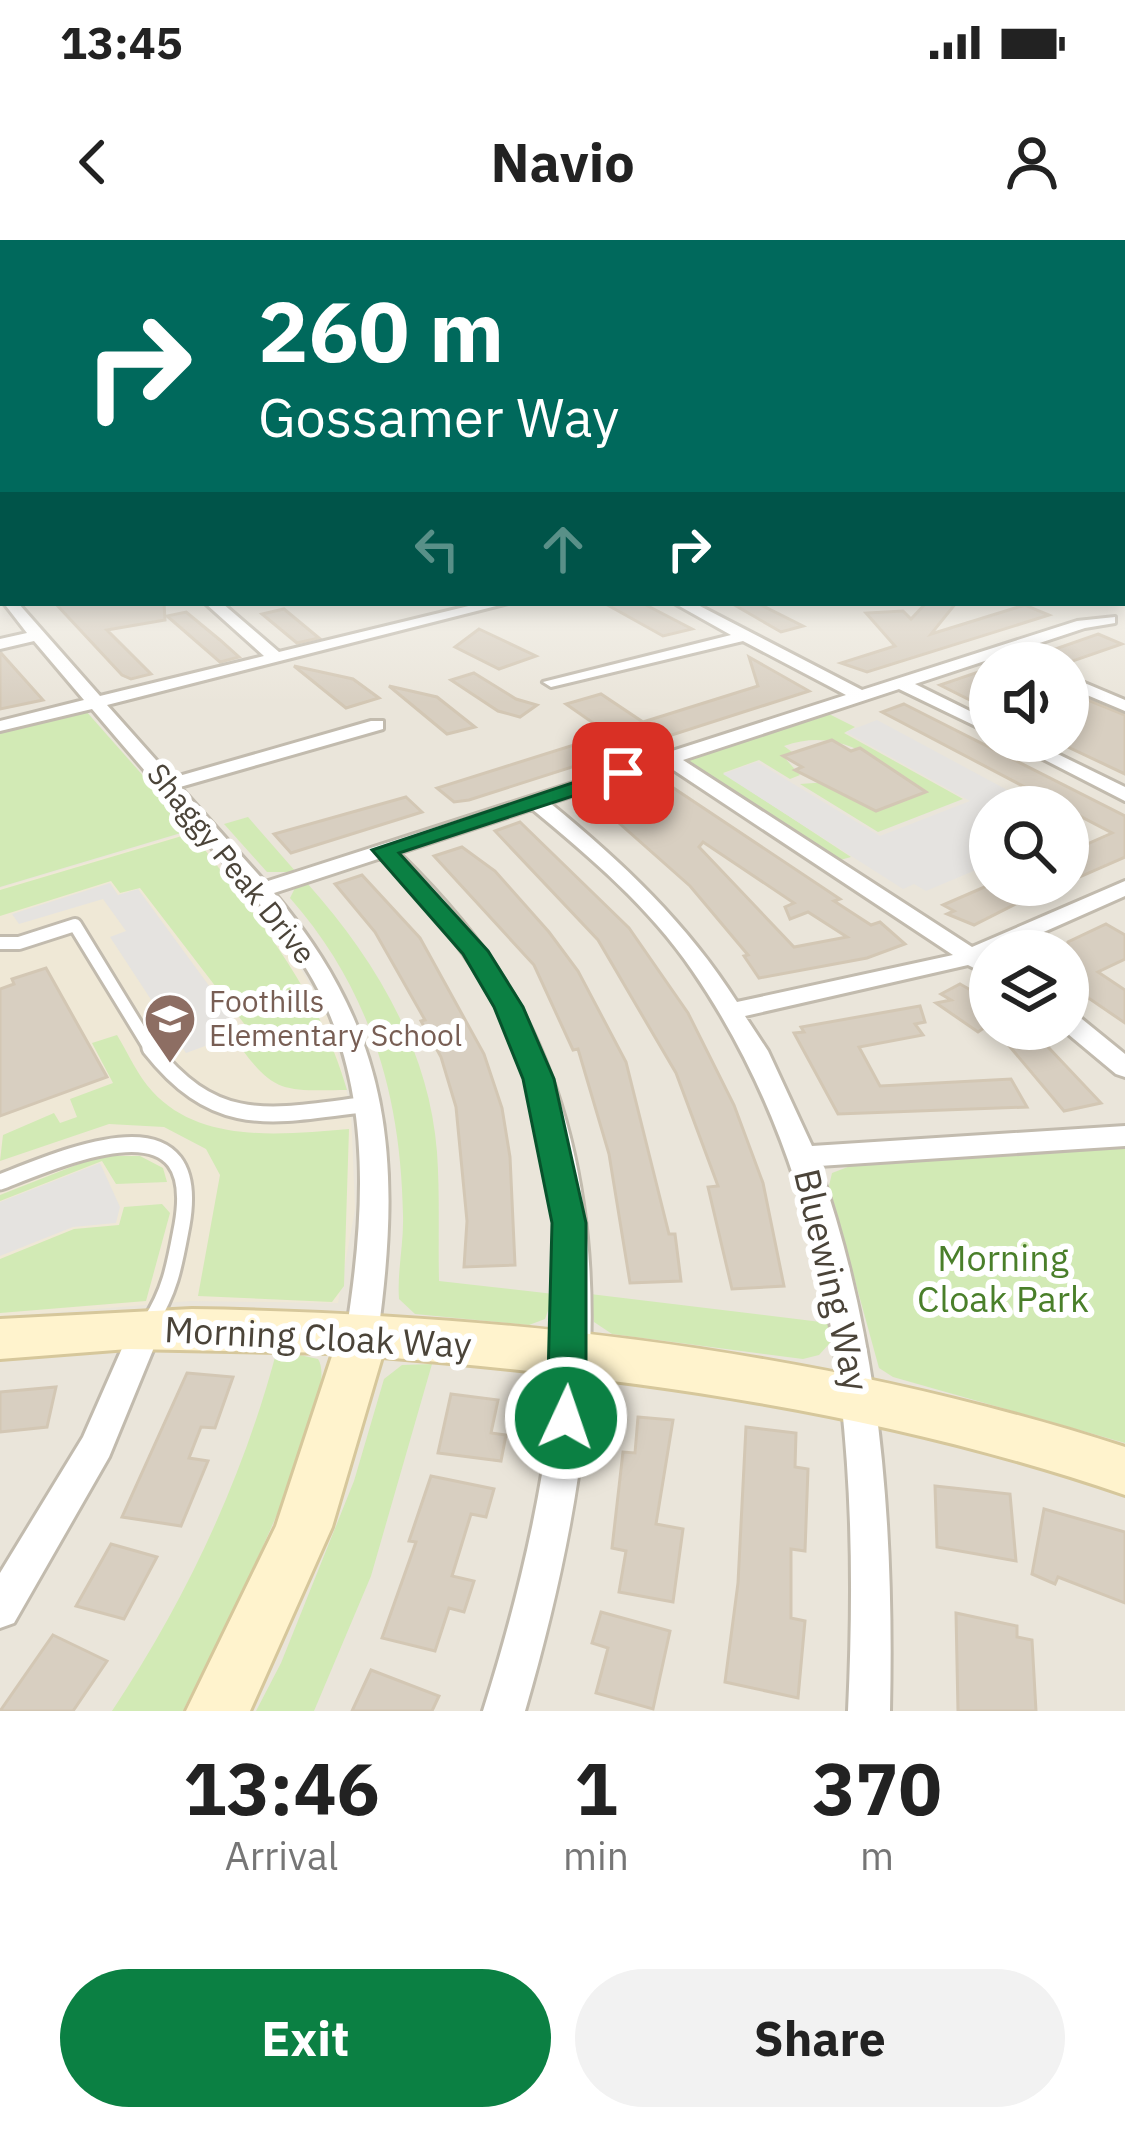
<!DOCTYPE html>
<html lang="en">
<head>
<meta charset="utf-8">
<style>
	body { margin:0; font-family:"IBM Plex Sans",sans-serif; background:#f2f2f2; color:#222; height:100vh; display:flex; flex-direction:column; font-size:45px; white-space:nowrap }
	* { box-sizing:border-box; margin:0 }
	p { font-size:39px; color:#767676 }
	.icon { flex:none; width:66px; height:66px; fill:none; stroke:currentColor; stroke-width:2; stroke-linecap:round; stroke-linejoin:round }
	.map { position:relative; height:1471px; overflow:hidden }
	.panel { display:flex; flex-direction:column; background:#fff; flex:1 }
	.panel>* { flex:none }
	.hud { position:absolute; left:0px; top:0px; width:1125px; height:366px; box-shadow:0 6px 18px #0003; background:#00695c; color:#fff; overflow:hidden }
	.buttons { position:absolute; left:969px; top:402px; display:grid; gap:24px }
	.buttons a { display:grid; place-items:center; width:120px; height:120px; border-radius:50%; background:#fff; box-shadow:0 6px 18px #0003; font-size:60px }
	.pin { position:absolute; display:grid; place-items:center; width:102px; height:102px; color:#fff; margin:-51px; border-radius:24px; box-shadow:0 6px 18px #0006 }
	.me { position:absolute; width:132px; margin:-66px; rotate:3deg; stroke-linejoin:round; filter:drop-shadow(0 0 9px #0008) }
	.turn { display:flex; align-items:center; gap:42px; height:252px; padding:0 60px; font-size:54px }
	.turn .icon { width:156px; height:156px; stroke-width:2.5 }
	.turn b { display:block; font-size:84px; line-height:102px }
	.lanes { display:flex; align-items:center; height:114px; padding:0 60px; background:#0003; justify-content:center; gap:60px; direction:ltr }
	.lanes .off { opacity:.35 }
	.eta { display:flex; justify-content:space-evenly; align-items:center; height:204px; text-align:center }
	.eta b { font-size:72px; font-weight:700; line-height:84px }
	.button { display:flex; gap:24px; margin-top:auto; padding:24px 60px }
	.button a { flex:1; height:138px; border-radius:72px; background:#0b8043; color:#fff; font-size:48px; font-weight:700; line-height:138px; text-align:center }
	.button a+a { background:#f2f2f2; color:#222 }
	.status { display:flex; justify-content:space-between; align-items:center; height:84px; padding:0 60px; background:#fff; direction:ltr }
	.status svg { height:33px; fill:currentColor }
	header { display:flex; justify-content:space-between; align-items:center; height:156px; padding:0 60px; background:#fff; font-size:54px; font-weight:700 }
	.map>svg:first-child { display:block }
	.residential { fill:#eae5da; fill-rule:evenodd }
	.education { fill:#efe8d6 }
	.green { fill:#d2eab5 }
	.parking { fill:#e5e3e0 }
	.building { fill:#d8cfc1; stroke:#d3c7b4; stroke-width:3; fill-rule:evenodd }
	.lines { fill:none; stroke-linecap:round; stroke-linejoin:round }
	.lane-far1-casing { stroke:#c2bbae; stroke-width:18 }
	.lane-casing { stroke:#c2bbae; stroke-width:21 }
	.street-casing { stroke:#c2bbae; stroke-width:6 }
	.secondary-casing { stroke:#d6c79b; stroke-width:6 }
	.lane-far1 { stroke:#fff; stroke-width:12 }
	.lane { stroke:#fff; stroke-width:15 }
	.street { fill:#fff; fill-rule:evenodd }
	.secondary { fill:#fff3cd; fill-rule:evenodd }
	.route { fill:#0b8043; stroke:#07532c; stroke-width:3 }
	.labels { text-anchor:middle; stroke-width:12; stroke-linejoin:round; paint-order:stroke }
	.street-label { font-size:30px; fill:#4b4439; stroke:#fff }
	.education-label { font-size:30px; fill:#785e54; stroke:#fff; text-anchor:start }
	.near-park-label { font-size:36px; fill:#4a7f2a; stroke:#fff }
	.near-street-label { font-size:36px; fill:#4b4439; stroke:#fff }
</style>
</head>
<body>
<div class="status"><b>13:45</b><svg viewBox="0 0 49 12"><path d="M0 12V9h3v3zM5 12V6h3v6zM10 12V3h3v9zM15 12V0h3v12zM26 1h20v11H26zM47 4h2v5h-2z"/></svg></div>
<header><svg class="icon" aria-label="back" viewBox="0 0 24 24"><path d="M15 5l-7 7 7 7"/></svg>Navio<svg class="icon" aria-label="person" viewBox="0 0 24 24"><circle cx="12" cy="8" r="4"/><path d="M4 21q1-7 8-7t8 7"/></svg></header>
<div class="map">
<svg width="1125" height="1471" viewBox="0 0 1125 1471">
	<rect width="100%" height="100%" fill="#f6f3ec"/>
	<path class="residential" d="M0,257L3,363H1122L1125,348V1471H0ZM990,423H1068V501H990ZM990,567H1068V645H990ZM990,711H1068V789H990Z"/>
	<path class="education" d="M193,591L295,719L330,779L351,871L355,969L338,1063L191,1061L0,1077V648Z"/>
	<g class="green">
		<path d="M85,470L191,590L0,647V491Z"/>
		<path d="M827,473L855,487L844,493L963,559L878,592L800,544L828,542L876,571L926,551C884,527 844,484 784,506L792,512L783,516L800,535L790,539L759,520L723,533L851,617L840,620L683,519Z"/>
		<path d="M248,577L296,632H267L224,584Z"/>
		<path d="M192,593C256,677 317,747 347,850C279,851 273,853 233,797L249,790L140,648L120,653L111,641L0,676V650Z"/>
		<path d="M307,643C374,718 429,808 437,912C440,955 438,998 439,1041L554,1054L545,1079L529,1085L415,1074L399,1059C397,1031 404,1003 403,975C401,855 370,749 290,658L295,648Z"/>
		<path d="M117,795C128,813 138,836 152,851C201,905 284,894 349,889L344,1046L332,1062L198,1056L220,935L206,909L164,887L109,884L0,921L3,895L54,873L60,883L77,877L70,859L113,843L92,803Z"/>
		<path d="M1125,906V1203L893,1137L879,1128L829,946L832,933L853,925Z"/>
		<path d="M99,916H140L163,928L167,942L116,944L102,921L0,961V955Z"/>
		<path d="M162,964L170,973L146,1061L0,1073V1019L74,989L119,985L124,967Z"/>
		<path d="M590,1054L829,1083L830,1103L819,1115L803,1119L612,1094L594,1082Z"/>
		<path d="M277,1110L318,1119C345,1158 208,1420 183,1471H112C186,1360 243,1238 277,1110Z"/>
		<path d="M432,1124L371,1336L314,1471H256L281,1423L354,1241L384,1139L402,1125Z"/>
	</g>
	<g class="parking">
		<path d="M877,480L1039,567H990V624L926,651L914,644L903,649L723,534L757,522L880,596L970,561L846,492Z"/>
		<path d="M110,643L118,655L138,649L243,792L186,813L110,697L126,691L103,659L19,684L12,674Z"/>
		<path d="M100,923L120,967L116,983L73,987L0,1016V962Z"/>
	</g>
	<g class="building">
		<path d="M55,363H164L165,380L107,390L151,434L131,439L122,435Z"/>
		<path d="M604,363H642L692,389L663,396Z"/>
		<path d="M731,363H757L803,386L781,392Z"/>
		<path d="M926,363H956L931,394L1025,365L1049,375L867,432L841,423L895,406L866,373L903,371L911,379Z"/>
		<path d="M284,369L319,398L297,403L262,374Z"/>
		<path d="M186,372L220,400L239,417L220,422L167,376Z"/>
		<path d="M479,389L536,416L499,429L455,407Z"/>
		<path d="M1098,394L1122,404L1067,423L1041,414Z"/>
		<path d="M0,413H1L43,460L0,469Z"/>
		<path d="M749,417L809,451L469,560L454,562L437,548L609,494L566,464L601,454L643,482L758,446Z"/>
		<path d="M294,426L353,439L379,458L346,468Z"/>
		<path d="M990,428V470L940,445Z"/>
		<path d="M474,433L516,459L537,465L520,477L498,471L451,440Z"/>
		<path d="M389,446L437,457L475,487L447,494Z"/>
		<path d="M1083,458L1125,475V534L1068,507V462Z"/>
		<path d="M904,464L1125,576V617L1068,642V620L1081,614L1074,610L1112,593L882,472Z"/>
		<path d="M832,500L851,511L860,508L926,552L876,571L795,530L802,527L783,516Z"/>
		<path d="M663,541L840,659L834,661L871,685L880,682L905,704L867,718L759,738L744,716L748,715L690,646L611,576L596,581L578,567ZM703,602L794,663L785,667L790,679L808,672L847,697L794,707L699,607Z"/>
		<path d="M406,557L422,572L291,613L274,594Z"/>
		<path d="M520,582L629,688L688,773L734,865L763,943L784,1046L732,1049L708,947L718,946L676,833L598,700L495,591Z"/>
		<path d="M462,607L495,631L549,692L578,731L626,822L669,994H675L681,1041L630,1043L609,914L578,809L573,810L534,725L434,616Z"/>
		<path d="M362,635L420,698L484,814L502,868L510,917L515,1025L464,1027L467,981L456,867L441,817L421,781L425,780L375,692L335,644Z"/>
		<path d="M989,645H1053L974,685L947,674L954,671L943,665Z"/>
		<path d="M1106,684L1125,695V719L1098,732L1125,750V783L1068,744V702Z"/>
		<path d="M46,728L107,837L0,876V749L14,744L12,739Z"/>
		<path d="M960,744L990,761V784L978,792L936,763L951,760L941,754Z"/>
		<path d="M920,766L925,782L915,784L923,795L859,807L880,846L1011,839L1027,867L838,874L794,793L804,792L801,787Z"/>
		<path d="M995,789H1031L1101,863L1064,871Z"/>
		<path d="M187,1133L233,1137L215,1188L201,1187L189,1218L208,1221L181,1286L122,1277Z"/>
		<path d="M56,1147L47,1187L0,1192V1152Z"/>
		<path d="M451,1154L498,1160L491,1193L506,1195L501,1221L438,1213Z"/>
		<path d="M638,1177L673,1180L656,1284L683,1289L673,1362L619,1352L626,1311L612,1308L623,1212L635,1213Z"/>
		<path d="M746,1187L796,1193L795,1227L808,1229L805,1311L791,1309V1378L805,1381L798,1458L725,1442L738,1343Z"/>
		<path d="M431,1236L494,1249L486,1277L471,1274L452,1336L474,1341L464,1372L449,1368L435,1411L382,1398L416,1302L409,1301Z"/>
		<path d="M935,1246L1010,1254L1016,1321L937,1307Z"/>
		<path d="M1044,1269L1125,1292V1363L1058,1337L1055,1344L1032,1334Z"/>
		<path d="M111,1304L157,1317L124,1379L76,1366Z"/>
		<path d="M601,1372L670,1391L653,1469L596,1453L608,1408L592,1403Z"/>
		<path d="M956,1373L1017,1386V1397L1032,1400L1036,1471H958Z"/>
		<path d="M53,1395L107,1421L73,1471H0Z"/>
		<path d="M371,1430L439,1456L432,1471H352Z"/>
	</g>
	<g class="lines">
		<g class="lane-far1-casing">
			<path id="lane-far1" d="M0,703H19L75,685L152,811"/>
		</g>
		<g class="lane-casing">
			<g id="lane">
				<path d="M150,808C217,893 272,876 369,864"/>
				<path d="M0,942C67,916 205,854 182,985C175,1022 171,1050 150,1082"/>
			</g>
		</g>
		<g class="street-casing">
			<g id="street">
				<rect x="0" y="263" width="3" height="8"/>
				<path d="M3,305V315L0,316V306Z"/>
				<path d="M0,336H3L0,345Z"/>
				<path d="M3,362L18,363L100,456L264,416L205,363H222L279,412L481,363H508L107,465L172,538L371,481H383V489L180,547L265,642L846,455L743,401L551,447L543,442L731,395L674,363H694L862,450L1077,381L1115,377V383L1085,388L915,444L990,481V493L899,449L683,520L972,707L1125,641V656L1001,711H990V736L968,725L745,776L768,811L812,906L1125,886V906L819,926C881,1104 894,1284 890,1471H848C860,1214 842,948 692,730C649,667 590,617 532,569L399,613C444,657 486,705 517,761C636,977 590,1247 525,1471H483C554,1247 609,961 484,745C456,698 419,657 381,618L274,653C392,793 402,919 378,1094L374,1103L362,1107L350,1103L346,1094C364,980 373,860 320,753C292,698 251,653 211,607C171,561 131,515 92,469L0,491V481L84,460L34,401L0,409V399L27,393ZM666,525L953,715L737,762C687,683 622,622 550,563Z"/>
				<path d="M1068,436L1125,460V471L1068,447Z"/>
				<path d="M1008,501H1031L1125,547V561Z"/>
				<path d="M1068,773L1077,775L1125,814V837L1116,834L1062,789H1068Z"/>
				<path d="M146,1075L157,1079L162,1088L109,1217L14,1383L0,1388V1333L83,1197L135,1079Z"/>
			</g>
		</g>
		<g class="secondary-casing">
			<path id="secondary" d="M192,1069C505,1074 825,1110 1125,1207V1255C884,1172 635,1138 382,1117L332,1287L250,1471H186L276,1286L333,1113L128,1109L0,1119V1079Z"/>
		</g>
		<use href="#lane-far1" class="lane-far1"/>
		<use href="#lane" class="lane"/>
		<use href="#street" class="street"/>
		<use href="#secondary" class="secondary"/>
	</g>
	<linearGradient id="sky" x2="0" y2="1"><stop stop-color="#8fc1ec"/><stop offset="0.56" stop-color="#fbfaf6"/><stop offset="1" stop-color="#fbfaf6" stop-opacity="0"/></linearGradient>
	<rect width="1125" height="463" fill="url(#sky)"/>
	<path class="route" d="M623,526L634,533L631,537L399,613L488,711L523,767L554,839L586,983V1178L580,1190L566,1195L553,1190L547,1178L552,983L523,839L494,767L463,714L372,610Z"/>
	<defs>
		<g id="school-pin" transform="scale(2.7)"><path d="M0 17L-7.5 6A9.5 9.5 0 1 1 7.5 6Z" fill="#8d6e63" stroke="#fff"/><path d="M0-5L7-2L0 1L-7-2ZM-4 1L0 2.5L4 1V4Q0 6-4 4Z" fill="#fff"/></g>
	</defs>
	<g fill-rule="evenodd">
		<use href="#school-pin" x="170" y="779"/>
	</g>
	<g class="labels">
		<g class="street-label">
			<text transform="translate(231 624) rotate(51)" y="10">Shaggy Peak Drive</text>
		</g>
		<g class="education-label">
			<text x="209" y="772">Foothills<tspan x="209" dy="34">Elementary School</tspan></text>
		</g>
		<g class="near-park-label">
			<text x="1003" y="1031">Morning<tspan x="1003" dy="41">Cloak Park</tspan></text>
		</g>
		<g class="near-street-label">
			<text transform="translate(832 1040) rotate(77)" y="13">Bluewing Way</text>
			<text transform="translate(318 1097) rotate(3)" y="13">Morning Cloak Way</text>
		</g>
	</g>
</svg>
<div class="buttons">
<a><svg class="icon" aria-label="sound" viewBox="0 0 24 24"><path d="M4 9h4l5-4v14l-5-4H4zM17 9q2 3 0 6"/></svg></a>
<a><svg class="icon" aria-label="search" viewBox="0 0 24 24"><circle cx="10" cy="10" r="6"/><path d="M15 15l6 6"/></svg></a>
<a><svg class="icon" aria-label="layers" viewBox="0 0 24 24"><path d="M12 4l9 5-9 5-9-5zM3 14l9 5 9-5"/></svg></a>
</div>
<div class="pin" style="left:623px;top:533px;background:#d93025"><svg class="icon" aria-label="arrive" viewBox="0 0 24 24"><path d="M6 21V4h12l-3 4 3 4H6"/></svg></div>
<svg class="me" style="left:566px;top:1178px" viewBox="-20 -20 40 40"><circle r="17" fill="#0b8043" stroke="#fff" stroke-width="3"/><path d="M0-11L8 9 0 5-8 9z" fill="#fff"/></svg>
<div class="hud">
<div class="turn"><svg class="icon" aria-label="right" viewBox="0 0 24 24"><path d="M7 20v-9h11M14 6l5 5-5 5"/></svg><div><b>260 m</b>Gossamer Way</div></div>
<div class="lanes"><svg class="icon off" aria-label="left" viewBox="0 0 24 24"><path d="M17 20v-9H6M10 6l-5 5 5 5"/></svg><svg class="icon off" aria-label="ahead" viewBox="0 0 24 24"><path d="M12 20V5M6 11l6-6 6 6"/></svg><svg class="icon" aria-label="right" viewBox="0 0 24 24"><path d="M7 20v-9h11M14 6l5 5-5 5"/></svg></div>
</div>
</div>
<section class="panel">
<div class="eta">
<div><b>13:46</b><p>Arrival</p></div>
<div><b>1</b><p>min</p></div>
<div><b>370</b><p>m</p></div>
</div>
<div class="button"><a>Exit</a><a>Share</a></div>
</section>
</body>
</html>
